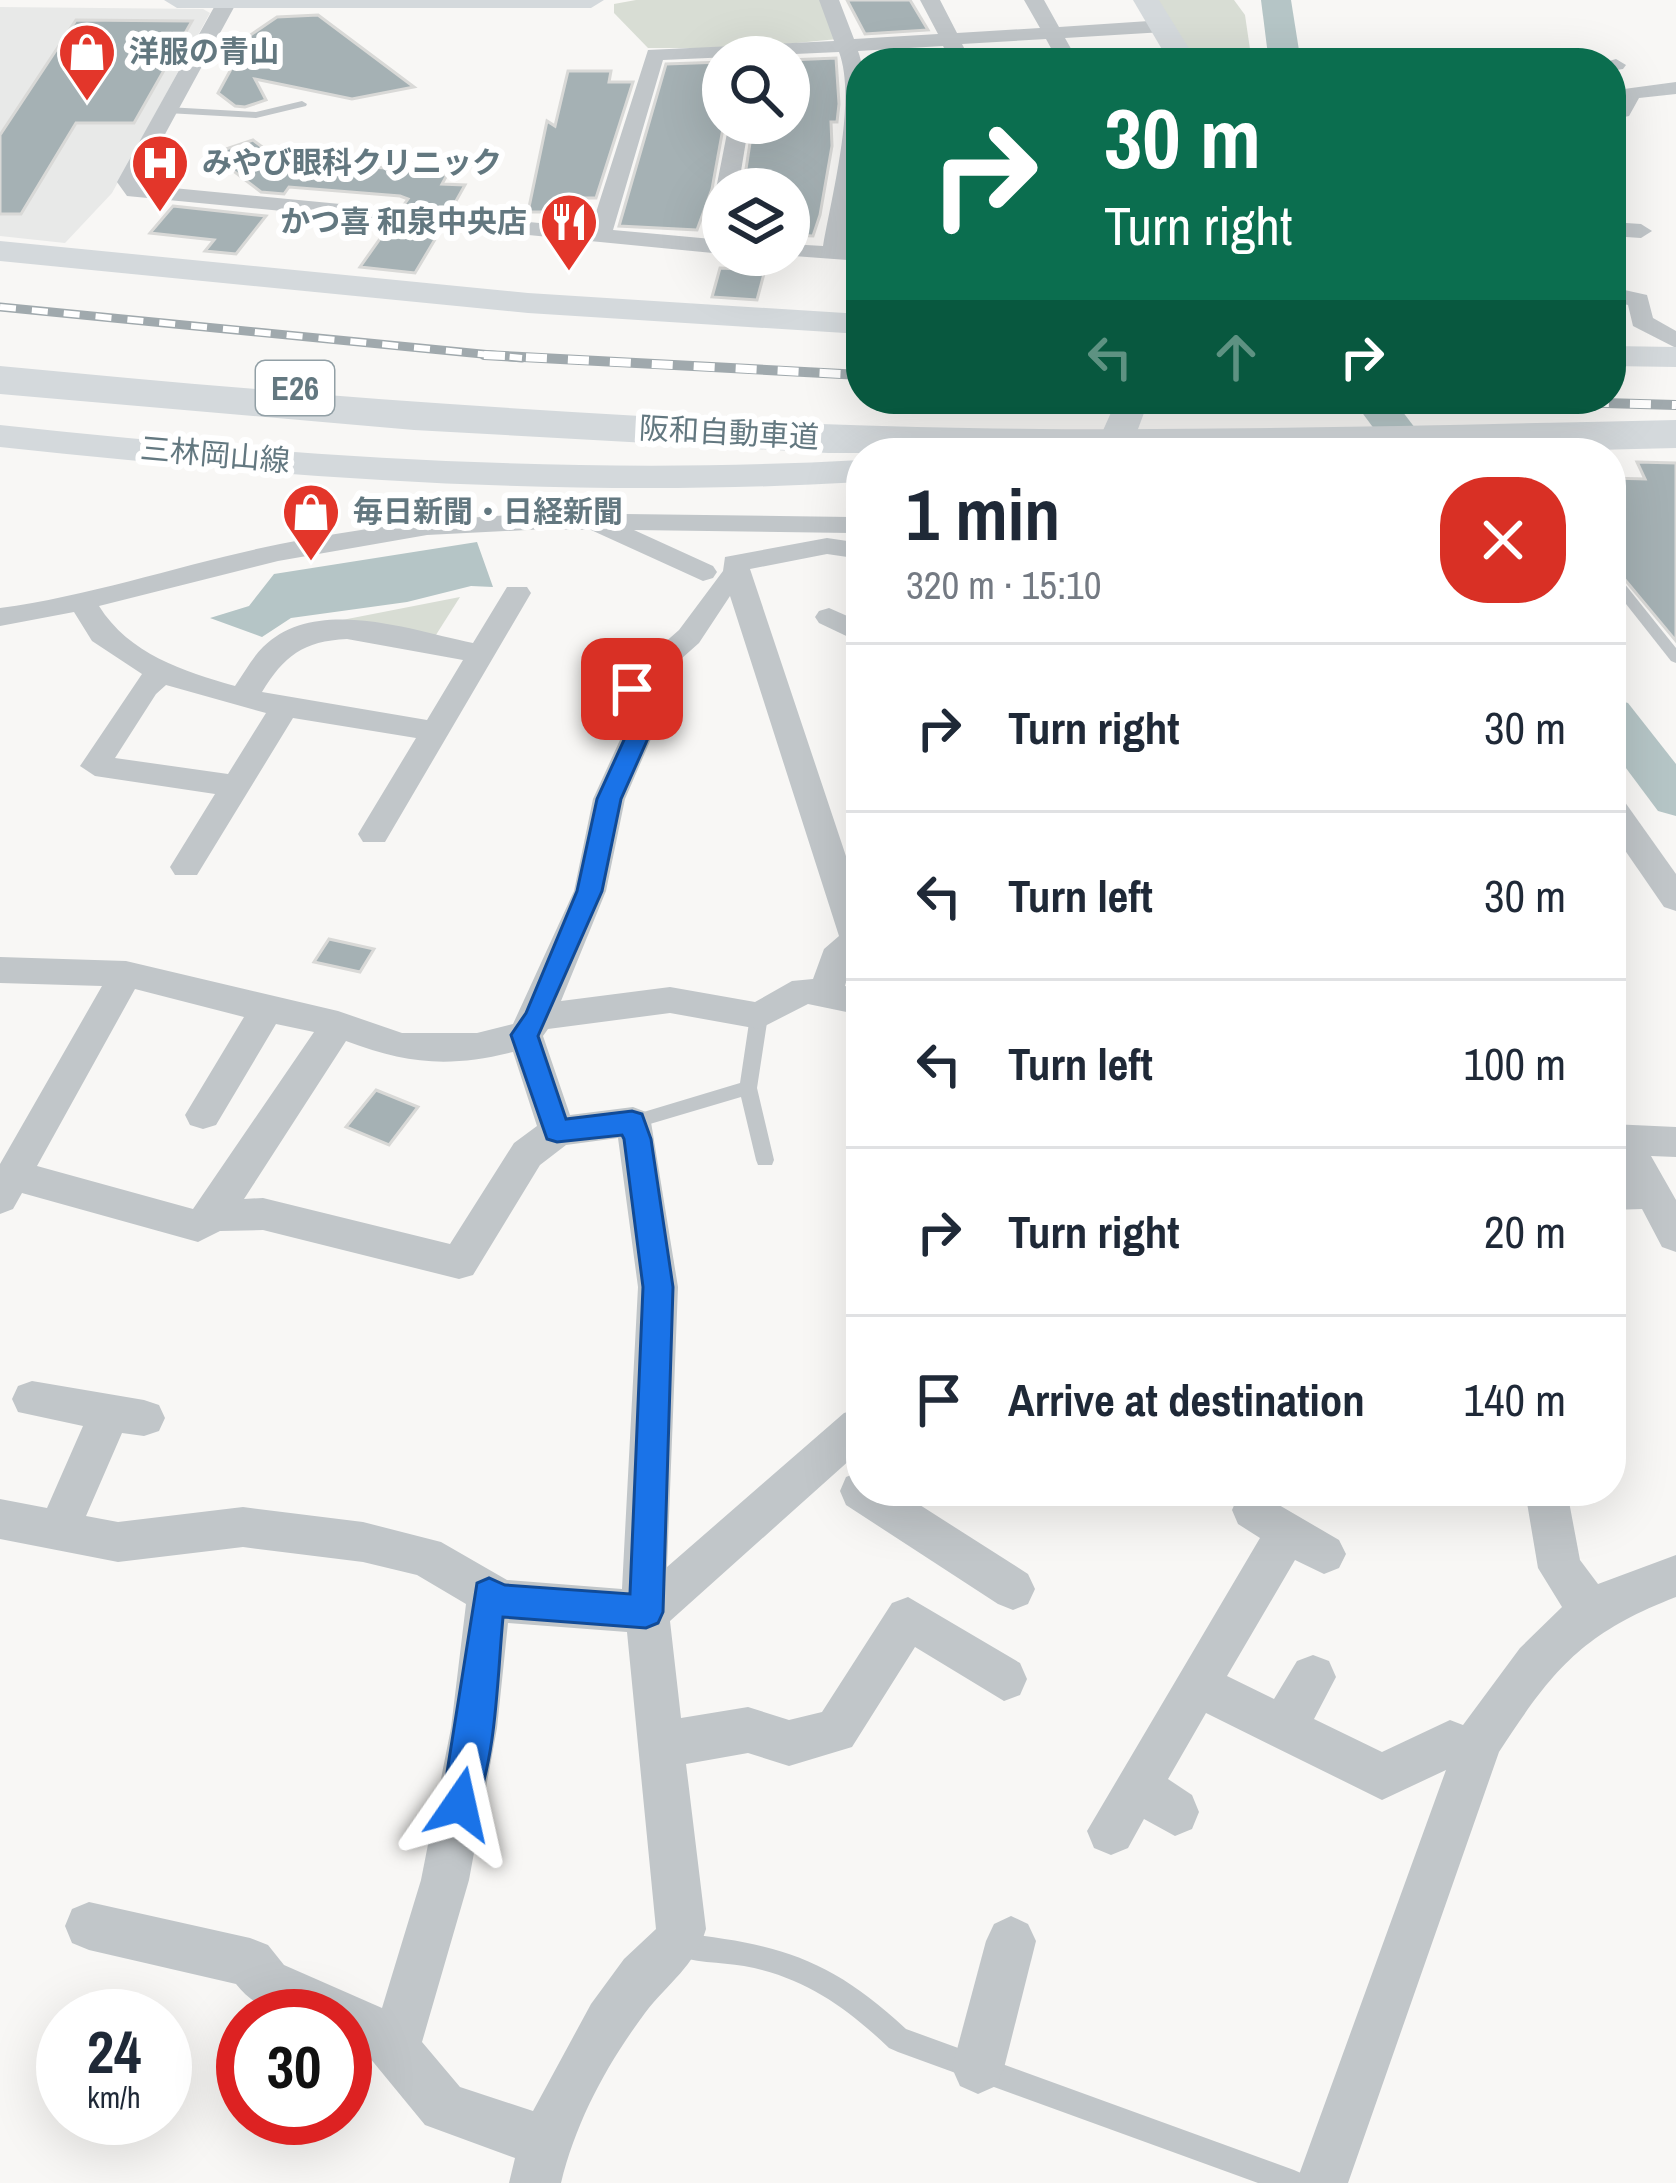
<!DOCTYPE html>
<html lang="en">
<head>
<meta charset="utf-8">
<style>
	body { margin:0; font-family:"Archivo Narrow","Noto Sans JP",sans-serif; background:#f2f2f3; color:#1f2937; height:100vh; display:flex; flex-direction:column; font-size:45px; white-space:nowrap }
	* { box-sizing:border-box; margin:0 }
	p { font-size:39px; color:#747a83 }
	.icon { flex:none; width:66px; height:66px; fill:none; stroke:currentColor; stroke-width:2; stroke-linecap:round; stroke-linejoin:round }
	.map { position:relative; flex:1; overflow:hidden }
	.side { position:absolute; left:846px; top:438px; width:780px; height:1068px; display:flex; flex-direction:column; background:#fff; border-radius:48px; box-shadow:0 12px 48px #0002 }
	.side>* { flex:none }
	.guide { position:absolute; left:846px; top:48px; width:780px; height:366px; border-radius:48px; box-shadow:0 12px 48px #0002; background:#0b6e4f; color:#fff; overflow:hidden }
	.fabs { position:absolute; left:702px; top:36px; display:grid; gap:24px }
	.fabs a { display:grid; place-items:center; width:108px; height:108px; border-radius:50%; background:#fff; box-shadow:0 12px 48px #0002; font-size:60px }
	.speed { position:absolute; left:36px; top:1989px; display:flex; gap:24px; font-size:60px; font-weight:700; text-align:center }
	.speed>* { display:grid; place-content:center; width:156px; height:156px; border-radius:50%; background:#fff; box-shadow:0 12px 48px #0002; line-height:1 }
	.speed small { font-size:30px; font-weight:400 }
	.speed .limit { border:18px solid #d22; background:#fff; color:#111 }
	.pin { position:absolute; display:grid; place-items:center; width:102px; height:102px; color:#fff; margin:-51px; border-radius:24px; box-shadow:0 6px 18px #0006 }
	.me { position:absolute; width:132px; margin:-66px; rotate:11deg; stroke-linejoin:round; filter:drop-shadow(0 0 9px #0008) }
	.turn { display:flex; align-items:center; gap:42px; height:252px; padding:0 60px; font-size:54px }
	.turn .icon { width:156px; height:156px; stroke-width:2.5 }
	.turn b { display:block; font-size:84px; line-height:102px }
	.lanes { display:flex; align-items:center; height:114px; padding:0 60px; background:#0003; justify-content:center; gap:60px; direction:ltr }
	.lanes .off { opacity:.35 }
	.round { display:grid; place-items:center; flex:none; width:126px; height:126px; border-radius:48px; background:#f2f2f3 }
	.summary { display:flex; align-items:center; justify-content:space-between; height:204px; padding:0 60px }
	h1 { font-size:72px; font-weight:700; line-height:90px }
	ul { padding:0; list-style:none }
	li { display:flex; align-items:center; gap:36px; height:168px; padding:0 60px; border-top:3px solid #e0e1e3 }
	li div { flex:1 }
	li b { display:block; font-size:45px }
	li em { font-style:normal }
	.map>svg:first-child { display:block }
	.built { fill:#e8e9e8 }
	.green { fill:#d8ddd4 }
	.water { fill:#b5c5c6 }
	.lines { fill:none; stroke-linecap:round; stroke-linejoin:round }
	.river { fill:#b5c5c6; fill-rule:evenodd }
	.building { fill:#a5b1b4; stroke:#d9d9d7; stroke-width:3 }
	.lane { fill:#c1c6c9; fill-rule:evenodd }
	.street { fill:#c1c6c9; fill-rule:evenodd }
	.secondary { fill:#d4d9dc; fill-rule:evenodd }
	.highway { fill:#d4d9dc; fill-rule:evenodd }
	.rail-far1-casing { stroke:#a0a9ad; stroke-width:9 }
	.rail-casing { stroke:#a0a9ad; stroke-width:10 }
	.rail-far1 { stroke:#fff; stroke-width:6; stroke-dasharray:16; stroke-linecap:butt }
	.rail { stroke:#fff; stroke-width:8; stroke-dasharray:21; stroke-linecap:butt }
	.route { fill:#1a73e8; stroke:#114b97; stroke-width:3 }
	.labels { text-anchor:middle; stroke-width:12; stroke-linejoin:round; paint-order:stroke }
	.far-poi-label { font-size:30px; font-weight:bold; fill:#637880; stroke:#fff; text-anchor:start }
	.far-street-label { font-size:30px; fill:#637880; stroke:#fff }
	.shield { fill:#fff; stroke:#92a0a6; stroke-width:3 }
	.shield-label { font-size:33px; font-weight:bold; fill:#637880 }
</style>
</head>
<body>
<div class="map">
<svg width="1676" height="2183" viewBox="0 0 1676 2183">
	<rect width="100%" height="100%" fill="#f8f7f5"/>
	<path class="built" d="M0,7L203,9L210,13L112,193L65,243L0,236Z"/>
	<g class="green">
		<path d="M636,0H821L838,39L745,48H648L614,13V4Z"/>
		<path d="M1154,0H1234L1245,15L1252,63H1191Z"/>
		<path d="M460,597L434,638L337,621Z"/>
	</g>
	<path class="water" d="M477,542L493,587L471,586L407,602L291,618L262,637L210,618L249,606L274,574Z"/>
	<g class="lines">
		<g class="river">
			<path d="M1261,0H1291L1301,63H1269Z"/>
			<path d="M1352,399H1393L1434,453H1392Z"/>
			<path d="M1611,698L1628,703L1676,764V816L1658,811L1611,748Z"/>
		</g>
	</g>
	<g class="building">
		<path d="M847,0H910L928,30L865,34Z"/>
		<path d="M318,15L414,87L352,99L255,79L266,100L245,107L235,106L218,93L249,36L277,17Z"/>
		<path d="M76,20L192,21L134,123H76L21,214H0V135Z"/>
		<path d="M836,58L839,104L837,122H831L832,146L820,215L813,236L789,235V189H743L753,123L789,124V60Z"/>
		<path d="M723,62L724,123L712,189L697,230L619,226L666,64Z"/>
		<path d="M568,71H611L609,82H633L596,198H571L568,212H528L547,121L555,126Z"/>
		<path d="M253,140L269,152L277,149L307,171L314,163L386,168L447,175L442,184L465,185L451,210L403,206L408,199L400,196L289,187L284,194L261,192L211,154Z"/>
		<path d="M173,206L266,216L236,254L205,251L214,240L150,233Z"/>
		<path d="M389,226L440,231L415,273L360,267Z"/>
		<path d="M720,268L765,270L757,300L712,297Z"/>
		<path d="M1637,462L1676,463V641L1611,563V478L1645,479Z"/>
		<path d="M329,939L374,949L360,972L314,962Z"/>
		<path d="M376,1090L418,1107L389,1145L346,1127Z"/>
	</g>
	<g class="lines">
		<g class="lane">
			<path d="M302,101L307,104L306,106L256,118L167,113L162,110L167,107L256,112Z"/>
			<path d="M1611,572L1616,573L1676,648V663L1671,661L1611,585Z"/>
			<path d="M759,1009L768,1016L757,1088L774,1160L772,1165H758L756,1160L741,1097L633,1129L627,1127L624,1122L627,1117L740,1083L750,1016Z"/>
			<path d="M679,1933C780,1944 831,1959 906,2029L1294,2170L1303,2174L1307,2183H1258L898,2052L889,2048C846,2007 804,1977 744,1966C720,1962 693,1963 670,1954L667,1945L670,1936Z"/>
		</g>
		<g class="street">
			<path d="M218,0H238L139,182L142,185L591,228L648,50L834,41L819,0H839L854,39L938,34L920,0H940L957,33L1040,28L1024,0H1044L1059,27L1164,20L1174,26L1164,32L1065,38L1079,63H1059L1046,39L962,44L972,63H952L943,46L858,51C874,92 853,198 846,246L861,247V261L780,255H789V244L823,246C832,194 857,100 839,52L663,60L613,230L723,240V254L127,196L117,182Z"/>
			<path d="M1544,56L1567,57L1577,63L1534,62Z"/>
			<path d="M1616,59L1626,65L1623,69L1611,71V63H1602Z"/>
			<path d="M1676,82V94L1639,98L1629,116L1611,120V108L1624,89Z"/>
			<path d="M729,123H749L738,189H723V195L716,189Z"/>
			<path d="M1611,178L1620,180V190L1611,192Z"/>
			<path d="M1611,222L1641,224L1652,231L1641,238L1611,236Z"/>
			<path d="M1611,287L1647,295L1653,318L1676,331V348L1633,326L1628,305L1611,301Z"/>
			<path d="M546,513L850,517L860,519L861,529L850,533L634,530L713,566L717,572L713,578L703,581L591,530L546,529L427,535L278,561L99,606C129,654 183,671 235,686C244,673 252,658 263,647C315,595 411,630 473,643L507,587H527L531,593L385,842H363L358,834L416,738L293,718L197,875H175L170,867L215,794L95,776L80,766L142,674L92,641L74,612L0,626V608C95,595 186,563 280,544C368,526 456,517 546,513ZM347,639L463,660L427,720L262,692C284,656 303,641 347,639ZM166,685L266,713L228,774L115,758L156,694Z"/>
			<path d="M827,538L861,543V559L827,554L750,569L861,901V955L851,964L845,986L861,989V1015L808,1004L759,1029L670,1013L548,1029L543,1036L570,1115L633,1107L646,1112L651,1122L678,1287L667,1567L844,1413L861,1408V1450L670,1621L681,1718L748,1707L789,1720L822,1712L892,1603L908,1597L1020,1663L1027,1679L1020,1695L1004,1701L915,1647L852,1747L789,1766L748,1753L686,1764L706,1929C695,1966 668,1983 645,2013C607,2064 576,2121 561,2183H509L515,2158L425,2125L365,2052L345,2043V2016C303,2016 264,2020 236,1984L89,1950L72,1943L65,1926L72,1909L89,1902L250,1938L268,1945L284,1965L382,2008L421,1880L451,1728L466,1604L417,1575L363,1562L243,1547L118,1562L0,1539V1499L47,1508L83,1426L18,1412L12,1399L18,1386L32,1381L144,1400L159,1405L165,1418L159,1431L144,1436L122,1433L86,1516L118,1522L243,1507L363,1522L441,1542L507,1580L622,1589L638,1287L618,1138L566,1145L540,1165L473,1275L459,1279L263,1230L220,1231L198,1242L22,1193L13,1209L0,1214V1164L102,986L0,983V957L126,961L338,1011L402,1033H477L513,1024L574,891L593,799L630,718L616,689L620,682L679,630L723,571L725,557ZM730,596L839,936L824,949L813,979L792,981L755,1002L670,987L561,1001L606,891L625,799L660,718L646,690L699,643ZM135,989L244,1017L185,1115L190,1125L203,1129L216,1125L276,1024L314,1032L193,1209L37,1166ZM346,1041C407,1064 449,1068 513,1052L537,1126L514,1143L450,1244L263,1198L244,1199ZM508,1623L627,1632L656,1929L624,1959L591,2004L533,2111L460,2087L422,2042L469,1880L497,1728Z"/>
			<path d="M829,608L861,622V643L819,623L815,617L819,611Z"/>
			<path d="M1611,795L1622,798L1676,874V911L1664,907L1611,830Z"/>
			<path d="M1611,1124L1676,1127V1157L1651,1156L1676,1200V1252L1662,1247L1642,1209L1611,1210V1180L1626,1179L1611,1154Z"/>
			<path d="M861,1471V1491H898L1028,1574L1035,1589L1028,1604L1013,1610L998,1604L846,1505L840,1491L846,1477Z"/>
			<path d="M1255,1491L1339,1540L1346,1554L1339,1568L1324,1574L1295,1560L1227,1676L1274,1699L1297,1661L1313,1655L1329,1661L1336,1677L1314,1719L1382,1752L1450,1720L1463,1725L1520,1648L1562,1607L1538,1568L1525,1491H1567L1580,1560L1598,1584L1676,1555V1597C1583,1633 1553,1669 1499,1752L1348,2183H1296L1446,1770L1382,1800L1206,1713L1168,1779L1192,1795L1199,1812L1192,1829L1175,1836L1144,1819L1128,1848L1111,1855L1094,1848L1087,1831L1260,1538L1238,1524L1232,1510L1238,1496Z"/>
			<path d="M1011,1916L1028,1924L1036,1941L1004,2068L996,2086L978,2094L960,2086L952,2068L986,1941L994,1924Z"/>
		</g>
		<g class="secondary">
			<path d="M164,0H604L591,8H177Z"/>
			<path d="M1133,0H1159L1198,63H1170Z"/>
			<path d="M0,241L528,293L861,314V334L528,313L0,261Z"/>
			<path d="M1611,346L1676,347V367L1611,366Z"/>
			<path d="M1117,399H1155L1144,413L1129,453H1093Z"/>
			<path d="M0,425C287,456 572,476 861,460V482C572,499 287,478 0,447Z"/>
		</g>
		<path class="highway" d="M0,366C322,397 645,422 968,428C1204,432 1440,425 1676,420V448L1477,453H828L414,430L0,394Z"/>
		<g class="rail-far1-casing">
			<path id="rail-far1" d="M0,307L522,358"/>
		</g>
		<g class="rail-casing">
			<g id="rail">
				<path d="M484,355L861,375"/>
				<path d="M1462,399L1676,405"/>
			</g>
		</g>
		<use href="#rail-far1" class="rail-far1"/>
		<use href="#rail" class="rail"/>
	</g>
	<path class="route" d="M632,682L639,684L657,718L621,799L602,891L538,1036L566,1119L632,1111L642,1114L651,1139L673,1287L663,1612L658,1623L646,1628L503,1617C497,1681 497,1757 472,1817L460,1822L447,1817L442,1804L477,1583L489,1578L505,1585L630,1594L643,1287L624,1139L622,1135L557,1142L547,1139L511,1035L526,1013L577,891L597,799L634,718L620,689Z"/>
	<defs>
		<g id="shop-pin" transform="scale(3)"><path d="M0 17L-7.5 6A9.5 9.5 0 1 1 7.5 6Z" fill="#e3362a" stroke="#fff"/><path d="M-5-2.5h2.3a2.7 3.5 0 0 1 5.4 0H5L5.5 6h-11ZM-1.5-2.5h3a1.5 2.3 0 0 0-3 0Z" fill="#fff"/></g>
		<g id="hospital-pin" transform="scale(3)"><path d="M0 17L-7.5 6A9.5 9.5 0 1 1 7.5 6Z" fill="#e3362a" stroke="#fff"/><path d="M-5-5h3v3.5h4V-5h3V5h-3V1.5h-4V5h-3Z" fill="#fff"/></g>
		<g id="restaurant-pin" transform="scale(3)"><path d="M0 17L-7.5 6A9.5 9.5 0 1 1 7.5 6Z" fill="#e3362a" stroke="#fff"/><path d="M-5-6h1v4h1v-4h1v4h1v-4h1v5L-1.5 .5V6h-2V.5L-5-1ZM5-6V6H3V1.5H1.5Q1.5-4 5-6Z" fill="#fff"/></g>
	</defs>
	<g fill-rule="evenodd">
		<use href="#shop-pin" x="87" y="52"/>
		<use href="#hospital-pin" x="160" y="163"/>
		<use href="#restaurant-pin" x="569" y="222"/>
		<use href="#shop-pin" x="311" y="512"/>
	</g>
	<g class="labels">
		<g class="far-poi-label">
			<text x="129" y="62">洋服の青山</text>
			<text x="202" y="173">みやび眼科クリニック</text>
			<text x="527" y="232" text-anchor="end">かつ喜 和泉中央店</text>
			<text x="353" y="522">毎日新聞・日経新聞</text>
		</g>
		<g class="far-street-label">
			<text transform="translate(729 433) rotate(3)" y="10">阪和自動車道</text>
			<text transform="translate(215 455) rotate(5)" y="10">三林岡山線</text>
		</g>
		<rect class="shield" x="256" y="361" width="78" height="54" rx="9"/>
		<g class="shield-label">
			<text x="295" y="400">E26</text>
		</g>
	</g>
</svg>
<div class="fabs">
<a><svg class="icon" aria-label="search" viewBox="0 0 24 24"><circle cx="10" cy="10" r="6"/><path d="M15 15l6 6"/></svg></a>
<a><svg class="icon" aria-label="layers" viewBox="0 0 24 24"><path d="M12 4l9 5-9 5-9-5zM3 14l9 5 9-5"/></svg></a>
</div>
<div class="speed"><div>24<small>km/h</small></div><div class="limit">30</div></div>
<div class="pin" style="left:632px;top:689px;background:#d93025"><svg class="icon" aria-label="arrive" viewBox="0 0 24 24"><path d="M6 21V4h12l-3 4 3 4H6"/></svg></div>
<svg class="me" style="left:460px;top:1804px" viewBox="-20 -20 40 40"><path d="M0-17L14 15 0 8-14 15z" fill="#1a73e8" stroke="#fff" stroke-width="4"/></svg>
<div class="guide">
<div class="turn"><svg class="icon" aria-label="right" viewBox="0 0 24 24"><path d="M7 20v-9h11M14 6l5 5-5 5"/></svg><div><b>30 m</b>Turn right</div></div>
<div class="lanes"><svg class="icon off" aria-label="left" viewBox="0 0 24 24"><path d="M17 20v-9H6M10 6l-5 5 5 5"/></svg><svg class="icon off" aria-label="ahead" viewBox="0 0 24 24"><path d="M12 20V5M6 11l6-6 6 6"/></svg><svg class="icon" aria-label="right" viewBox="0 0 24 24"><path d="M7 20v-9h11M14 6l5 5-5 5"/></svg></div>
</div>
<section class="side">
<div class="summary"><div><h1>1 min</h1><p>320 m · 15:10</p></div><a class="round" style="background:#d93025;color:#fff"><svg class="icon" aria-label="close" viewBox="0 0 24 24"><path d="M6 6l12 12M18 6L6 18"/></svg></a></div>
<ul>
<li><svg class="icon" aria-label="right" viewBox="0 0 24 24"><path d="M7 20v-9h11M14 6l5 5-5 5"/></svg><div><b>Turn right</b></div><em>30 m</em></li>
<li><svg class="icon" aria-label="left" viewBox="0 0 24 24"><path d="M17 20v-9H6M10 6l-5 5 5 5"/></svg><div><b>Turn left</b></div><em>30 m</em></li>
<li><svg class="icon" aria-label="left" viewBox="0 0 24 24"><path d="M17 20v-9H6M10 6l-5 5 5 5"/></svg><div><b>Turn left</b></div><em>100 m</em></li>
<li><svg class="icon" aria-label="right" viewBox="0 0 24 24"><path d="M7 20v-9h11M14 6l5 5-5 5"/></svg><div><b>Turn right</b></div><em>20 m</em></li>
<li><svg class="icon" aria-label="arrive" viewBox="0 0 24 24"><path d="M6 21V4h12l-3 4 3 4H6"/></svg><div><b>Arrive at destination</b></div><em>140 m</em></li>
</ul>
</section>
</div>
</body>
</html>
